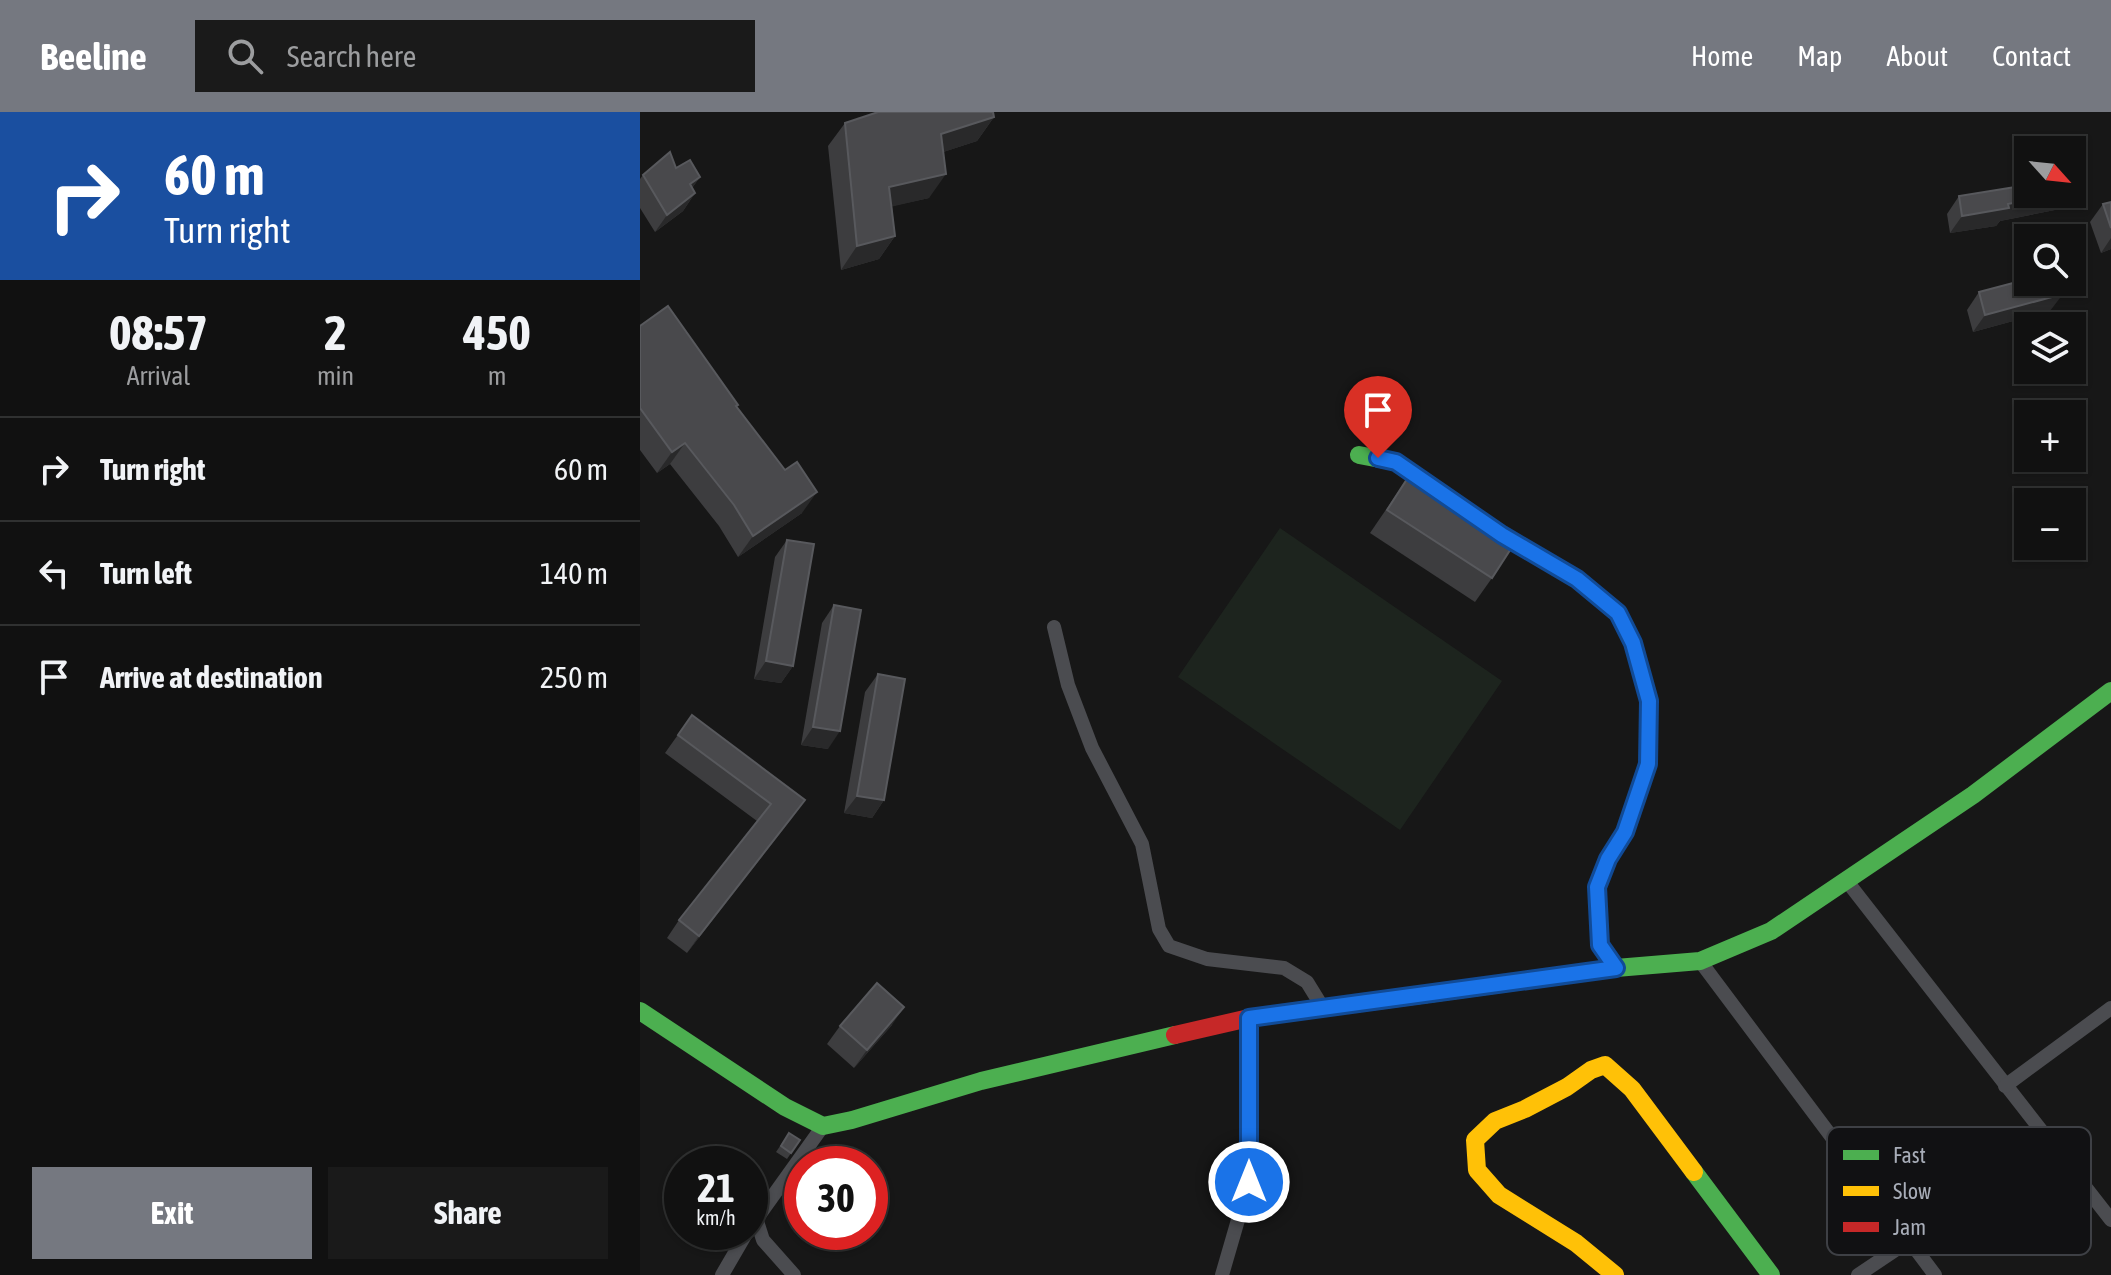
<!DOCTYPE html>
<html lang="en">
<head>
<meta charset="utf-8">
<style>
	body { margin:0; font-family:"Asap Condensed",sans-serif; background:#1a1a1a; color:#f1f3f6; height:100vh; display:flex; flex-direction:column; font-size:30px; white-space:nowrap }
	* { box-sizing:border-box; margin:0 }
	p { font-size:26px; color:#9c9d9f }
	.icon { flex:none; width:44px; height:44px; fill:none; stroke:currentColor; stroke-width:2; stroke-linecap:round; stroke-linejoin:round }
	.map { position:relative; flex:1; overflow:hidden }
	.side { display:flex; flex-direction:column; background:#111; width:640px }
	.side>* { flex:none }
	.banner { background:#1a4fa0; color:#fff; overflow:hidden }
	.needle { width:52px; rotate:117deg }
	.fabs { position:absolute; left:1374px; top:24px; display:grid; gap:16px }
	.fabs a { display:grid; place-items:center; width:72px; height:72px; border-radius:0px; background:#111; box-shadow:0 2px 6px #0004,0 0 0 2px #303131; font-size:40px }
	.speed { position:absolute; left:24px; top:1034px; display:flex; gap:16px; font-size:40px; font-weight:700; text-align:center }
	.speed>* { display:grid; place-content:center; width:104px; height:104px; border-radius:50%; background:#111; box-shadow:0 2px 6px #0004,0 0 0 2px #303131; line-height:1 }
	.speed small { font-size:20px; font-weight:400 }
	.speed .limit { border:12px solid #d22; background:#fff; color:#111 }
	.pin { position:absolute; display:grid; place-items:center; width:68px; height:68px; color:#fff; margin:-82px -34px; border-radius:50% 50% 50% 0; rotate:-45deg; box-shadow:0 0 8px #0007 }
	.pin .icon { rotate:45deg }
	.me { position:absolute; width:88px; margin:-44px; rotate:0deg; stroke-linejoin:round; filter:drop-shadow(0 0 6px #0008) }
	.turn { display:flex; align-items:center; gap:28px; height:168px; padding:0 32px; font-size:36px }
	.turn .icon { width:104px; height:104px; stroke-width:2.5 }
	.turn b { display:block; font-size:56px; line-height:68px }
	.eta { display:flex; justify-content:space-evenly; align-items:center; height:136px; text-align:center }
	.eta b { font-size:48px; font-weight:700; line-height:56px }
	.primary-button { display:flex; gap:16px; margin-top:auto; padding:16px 32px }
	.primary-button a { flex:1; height:92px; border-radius:0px; background:#757880; color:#fff; font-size:32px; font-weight:700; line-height:92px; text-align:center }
	.primary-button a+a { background:#1a1a1a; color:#f1f3f6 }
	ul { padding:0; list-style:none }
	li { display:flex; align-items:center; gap:24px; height:104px; padding:0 32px; border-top:2px solid #303131 }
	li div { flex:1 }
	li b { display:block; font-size:30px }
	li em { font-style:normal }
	header { display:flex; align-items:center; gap:48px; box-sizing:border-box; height:112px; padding:0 40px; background:#757880; color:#fff }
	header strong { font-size:38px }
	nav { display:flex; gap:44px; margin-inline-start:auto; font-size:28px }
	.search { width:560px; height:72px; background:#1a1a1a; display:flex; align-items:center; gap:20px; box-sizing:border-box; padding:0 28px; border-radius:0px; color:#9c9d9f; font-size:30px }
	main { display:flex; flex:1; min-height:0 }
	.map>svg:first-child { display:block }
	.green { fill:#1d241e }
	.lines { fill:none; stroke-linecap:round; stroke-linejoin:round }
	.street { stroke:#4b4c50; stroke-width:14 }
	.fast { stroke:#4caf50; stroke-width:18 }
	.slow { stroke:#ffc107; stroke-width:18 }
	.jam { stroke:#c62828; stroke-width:18 }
	.wall { fill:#3d3d3f }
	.shaded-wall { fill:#29292a }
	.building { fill:#49494c; stroke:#58595d; stroke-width:2 }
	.route-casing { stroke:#114b97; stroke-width:20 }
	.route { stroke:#1a73e8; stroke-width:14 }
	.key { fill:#111113; stroke:#3e4045; stroke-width:2 }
	.key-label { font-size:22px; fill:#a8adb8 }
</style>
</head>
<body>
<header>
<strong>Beeline</strong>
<div class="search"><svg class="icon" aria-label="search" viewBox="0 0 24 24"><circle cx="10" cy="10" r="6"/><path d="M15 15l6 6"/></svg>Search here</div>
<nav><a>Home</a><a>Map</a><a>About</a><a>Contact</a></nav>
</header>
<main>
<section class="side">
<div class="banner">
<div class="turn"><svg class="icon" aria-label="right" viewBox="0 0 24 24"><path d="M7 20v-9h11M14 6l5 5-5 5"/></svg><div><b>60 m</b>Turn right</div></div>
</div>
<div class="eta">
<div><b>08:57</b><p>Arrival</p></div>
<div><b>2</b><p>min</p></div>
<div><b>450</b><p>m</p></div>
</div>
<ul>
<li><svg class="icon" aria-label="right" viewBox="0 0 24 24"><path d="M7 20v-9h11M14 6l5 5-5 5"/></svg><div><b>Turn right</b></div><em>60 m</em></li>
<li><svg class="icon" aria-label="left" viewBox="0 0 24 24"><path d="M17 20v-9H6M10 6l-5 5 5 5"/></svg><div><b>Turn left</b></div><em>140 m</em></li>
<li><svg class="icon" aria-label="arrive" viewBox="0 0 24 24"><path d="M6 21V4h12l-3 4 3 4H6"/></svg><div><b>Arrive at destination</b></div><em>250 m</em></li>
</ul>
<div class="primary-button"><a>Exit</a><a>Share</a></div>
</section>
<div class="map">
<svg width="1471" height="1163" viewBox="0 0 1471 1163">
	<rect width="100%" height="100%" fill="#171717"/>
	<path class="green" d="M640,416L862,569L760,718L538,565Z"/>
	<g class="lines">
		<g class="street">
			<path d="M414,515L428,573L452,636L502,732L519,817L529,834L567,847L644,856L667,870L683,896"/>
			<path d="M1206,768L1471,1108"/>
			<path d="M1060,849L1295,1163"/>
			<path d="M1365,974L1471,896"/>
			<path d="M116,1106L123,1128L154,1163"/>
			<path d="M110,1116L183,1014"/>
			<path d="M82,1163L107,1120"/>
			<path d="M582,1163L609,1070V906"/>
			<path d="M1218,1163L1412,1033"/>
		</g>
		<g class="fast">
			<path d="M719,343L756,350L862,423L937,467L978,501L993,531L1009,589L1008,652L985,720L968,747L957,775L960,833L976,856"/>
			<path d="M773,884L976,856L1060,849L1131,819L1333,683L1471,579"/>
			<path d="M0,899L145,995L183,1014L212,1008L341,969L535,923"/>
			<path d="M1054,1060L1131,1163"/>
		</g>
		<path class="slow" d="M975,1163L936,1131L859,1083L837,1058L835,1028L855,1009L885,997L927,975L951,958L965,953L992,977L1054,1060"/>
		<path class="jam" d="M535,923L609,906L773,884"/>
	</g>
	<g class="wall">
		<path d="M354,5L337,29L303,40L289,86L252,94L255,124L239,147L201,158L188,34L205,11Z"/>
		<path d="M36,56L60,65L52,76L55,81L43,99L15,120L0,96V67L3,63Z"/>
		<path d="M1388,69V82L1437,78L1425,96L1360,109L1356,114L1310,121L1307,102L1319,84L1385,73Z"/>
		<path d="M1471,90V137L1461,141L1450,110L1463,92Z"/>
		<path d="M1339,180L1410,199L1333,220L1327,198Z"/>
		<path d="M0,214L98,293L96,295L162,401L98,445L79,414L30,352L17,361L0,338Z"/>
		<path d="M769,364L852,466L835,490L730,421Z"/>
		<path d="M147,428L153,554L141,571L114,567L135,445Z"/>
		<path d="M194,493L188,637L161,633L182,511Z"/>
		<path d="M238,562L244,688L232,706L204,701L225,580Z"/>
		<path d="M52,603L165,688L47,841L27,826L39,808L117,709L25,641Z"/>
		<path d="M252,913L214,956L187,932L200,914Z"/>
		<path d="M149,1021L160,1028L147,1047L136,1040Z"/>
	</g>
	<g class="shaded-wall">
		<path d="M354,5L337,29L285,46L301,22Z"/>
		<path d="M306,62L289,86L233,99L249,75Z"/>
		<path d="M60,65L47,83L50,72Z"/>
		<path d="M1437,78L1425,96L1360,109L1356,114L1310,121L1322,104L1368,92L1417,82H1432V79Z"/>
		<path d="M55,81L43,99L15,120L27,103Z"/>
		<path d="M255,124L239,147L201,158L217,134Z"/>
		<path d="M1471,126V137L1461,141Z"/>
		<path d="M1423,182L1410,199L1333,220L1345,203Z"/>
		<path d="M45,331L30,352L17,361L32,340Z"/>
		<path d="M177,380L162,401L98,445L113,424Z"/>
		<path d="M126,549L153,554L141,571L114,567Z"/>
		<path d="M173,615L200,619L188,637L161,633Z"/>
		<path d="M217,684L244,688L232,706L204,701Z"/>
		<path d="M165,688L153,705L47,841L59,824Z"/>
		<path d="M264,895L252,913L214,956L227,938Z"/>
	</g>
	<g class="building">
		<path d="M238,0H353L354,5L301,22L306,62L249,75L255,124L217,134L205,11Z"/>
		<path d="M30,40L36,56L50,48L60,65L50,72L55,81L27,103L3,63Z"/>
		<path d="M1432,59H1433L1437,78L1432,79Z"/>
		<path d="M1388,73V82H1417L1368,92L1369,96L1322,104L1319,84Z"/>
		<path d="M1471,90V116L1463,92Z"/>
		<path d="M1388,167V170H1420L1423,182L1345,203L1339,180Z"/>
		<path d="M28,194L98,293L96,294L145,358L157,350L177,380L113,424L94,393L45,331L32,340L0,296V214Z"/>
		<path d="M769,364L874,432L852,466L747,398Z"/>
		<path d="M147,428L174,432L153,554L126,549Z"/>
		<path d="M194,493L221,498L200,619L173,615Z"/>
		<path d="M238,562L265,567L244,688L217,684Z"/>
		<path d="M52,603L165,688L59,824L39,808L131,692L38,623Z"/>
		<path d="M237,871L264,895L227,938L200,914Z"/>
		<path d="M149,1021L160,1028L151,1041L141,1034Z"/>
	</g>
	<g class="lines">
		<g class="route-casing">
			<path id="route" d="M609,1070V906L976,856L960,833L957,775L968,747L985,720L1008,652L1009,589L993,531L978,501L937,467L862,423L756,350L738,346"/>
		</g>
		<use href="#route" class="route"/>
	</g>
	<rect x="1187" y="1015" width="264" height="128" rx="12" class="key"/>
	<rect x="1203" y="1038" width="36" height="10" fill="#4caf50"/>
	<rect x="1203" y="1074" width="36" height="10" fill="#ffc107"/>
	<rect x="1203" y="1110" width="36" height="10" fill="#c62828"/>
	<g class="key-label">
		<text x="1253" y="1051">Fast</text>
		<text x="1253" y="1087">Slow</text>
		<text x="1253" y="1123">Jam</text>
	</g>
</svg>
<div class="fabs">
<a><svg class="needle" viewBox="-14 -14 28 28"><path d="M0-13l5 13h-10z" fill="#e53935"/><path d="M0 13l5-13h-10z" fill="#9c9d9f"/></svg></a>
<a><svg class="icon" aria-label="search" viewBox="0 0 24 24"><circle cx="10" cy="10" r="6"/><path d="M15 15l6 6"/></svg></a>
<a><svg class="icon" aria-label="layers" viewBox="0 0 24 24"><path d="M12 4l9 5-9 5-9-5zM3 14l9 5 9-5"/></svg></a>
<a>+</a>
<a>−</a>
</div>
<div class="speed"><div>21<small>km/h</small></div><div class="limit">30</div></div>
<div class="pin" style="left:738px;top:346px;background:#d93025"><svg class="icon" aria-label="arrive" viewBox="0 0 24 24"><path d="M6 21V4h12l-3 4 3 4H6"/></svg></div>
<svg class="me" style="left:609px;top:1070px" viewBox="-20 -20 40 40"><circle r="17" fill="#1a73e8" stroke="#fff" stroke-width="3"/><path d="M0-11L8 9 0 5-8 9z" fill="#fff"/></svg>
</div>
</main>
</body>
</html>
